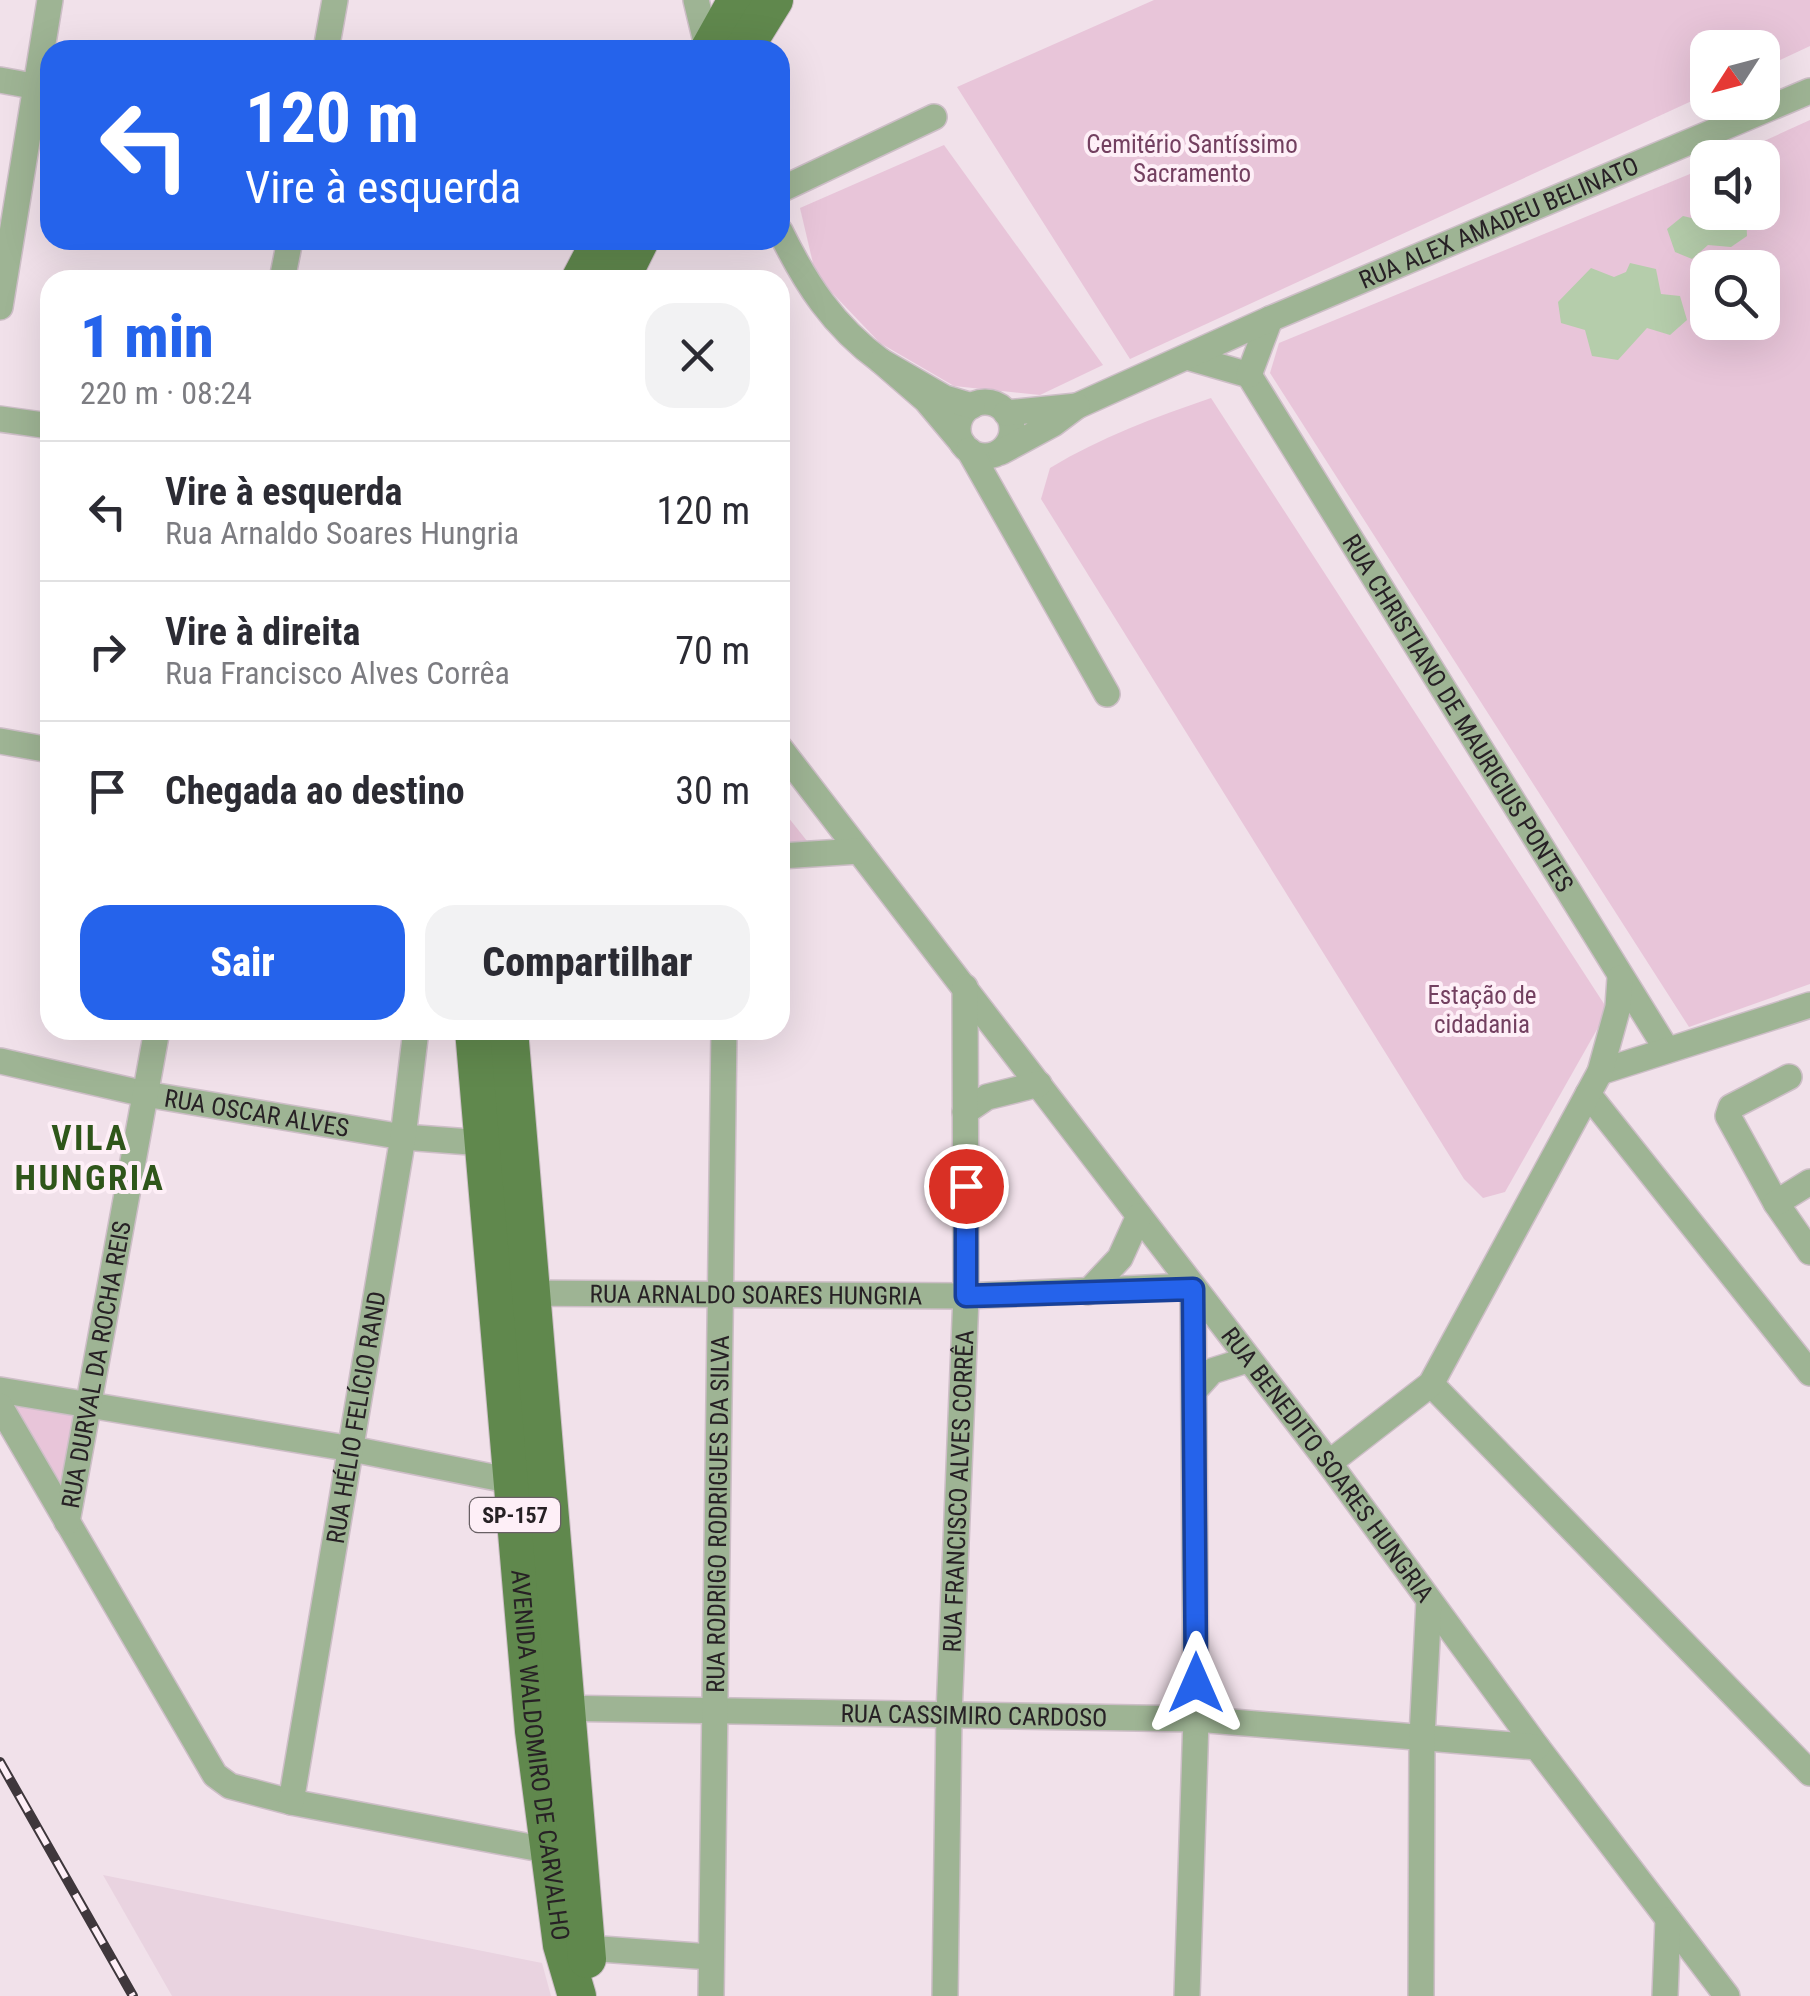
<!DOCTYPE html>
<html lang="pt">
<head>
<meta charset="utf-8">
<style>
	body { margin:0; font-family:"Roboto Condensed",sans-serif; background:#f2f2f3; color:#2b2b33; height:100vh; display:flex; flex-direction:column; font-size:38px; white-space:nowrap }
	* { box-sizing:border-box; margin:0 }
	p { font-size:32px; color:#7c7c81 }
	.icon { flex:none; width:55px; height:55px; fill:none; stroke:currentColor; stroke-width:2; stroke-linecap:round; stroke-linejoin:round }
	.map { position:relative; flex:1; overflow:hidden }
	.side { position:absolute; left:40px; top:270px; width:750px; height:770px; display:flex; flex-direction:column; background:#fff; border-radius:30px; box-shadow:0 10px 40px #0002 }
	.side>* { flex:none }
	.guide { position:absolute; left:40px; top:40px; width:750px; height:210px; border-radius:30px; box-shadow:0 10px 40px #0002; background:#2563eb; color:#fff; overflow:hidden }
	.needle { width:65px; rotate:234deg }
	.fabs { position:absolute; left:1690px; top:30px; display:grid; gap:20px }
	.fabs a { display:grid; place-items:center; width:90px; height:90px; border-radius:20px; background:#fff; box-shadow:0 10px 40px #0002; font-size:50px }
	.pin { position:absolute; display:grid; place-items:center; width:85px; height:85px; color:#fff; margin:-42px; border:5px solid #fff; border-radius:50%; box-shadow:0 2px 10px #0007 }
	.me { position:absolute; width:110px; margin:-55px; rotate:0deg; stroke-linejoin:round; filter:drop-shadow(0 0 8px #0008) }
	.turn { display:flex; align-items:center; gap:35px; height:210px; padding:0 40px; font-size:45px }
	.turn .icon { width:130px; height:130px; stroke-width:2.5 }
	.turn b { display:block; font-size:70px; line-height:85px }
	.round { display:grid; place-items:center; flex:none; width:105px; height:105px; border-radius:30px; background:#f2f2f3 }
	.overview { display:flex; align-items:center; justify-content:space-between; height:170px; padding:0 40px }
	h1 { font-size:60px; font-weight:800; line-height:75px; color:#2563eb }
	.action { display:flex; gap:20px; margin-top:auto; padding:20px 40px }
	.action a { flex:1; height:115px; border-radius:30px; background:#2563eb; color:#fff; font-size:40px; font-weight:800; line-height:115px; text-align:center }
	.action a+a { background:#f2f2f3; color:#2b2b33 }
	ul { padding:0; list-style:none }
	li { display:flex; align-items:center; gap:30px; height:140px; padding:0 40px; border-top:2px solid #e1e1e2 }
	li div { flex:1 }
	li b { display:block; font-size:38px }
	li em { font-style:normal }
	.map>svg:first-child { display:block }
	.built { fill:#e9d3e0 }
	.green { fill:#e8c5d9; fill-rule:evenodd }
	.water { fill:#b5cdab }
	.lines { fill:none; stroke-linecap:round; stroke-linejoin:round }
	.minor-casing { stroke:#cdbec7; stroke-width:28 }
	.primary-casing { stroke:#cdbec7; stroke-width:40 }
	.minor { stroke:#9eb494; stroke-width:25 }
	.primary { stroke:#60884d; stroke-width:38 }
	.rail-casing { stroke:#3f373c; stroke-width:10 }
	.rail { stroke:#feeff7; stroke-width:6; stroke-dasharray:19; stroke-linecap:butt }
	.route-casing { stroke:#184099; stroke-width:25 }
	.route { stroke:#2563eb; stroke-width:18 }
	.labels { text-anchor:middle; stroke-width:8; stroke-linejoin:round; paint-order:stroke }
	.shield { fill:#feeff7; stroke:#685f64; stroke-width:2.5 }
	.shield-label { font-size:22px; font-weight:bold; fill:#272125 }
	.park-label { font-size:25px; fill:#734060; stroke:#feeff7 }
	.street-label { font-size:25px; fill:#272125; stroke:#feeff7 }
	.district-label { font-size:35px; font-weight:bold; letter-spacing:2.5px; fill:#2f561a; stroke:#feeff7 }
</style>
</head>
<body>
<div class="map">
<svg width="1810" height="1996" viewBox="0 0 1810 1996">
	<rect width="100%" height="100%" fill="#f1e1ea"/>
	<path class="built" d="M103,1875L542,1963L551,1996H172Z"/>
	<g class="green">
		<path d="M1154,0H1810V46L1763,68L1762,48H1708L1707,94L1130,359L957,87Z"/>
		<path d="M1810,120V984L1689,1027L1270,373L1279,343L1707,167L1708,212H1762V158L1729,157ZM1708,268H1762V322H1708Z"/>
		<path d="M944,145L1103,365L1040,395L954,386L880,343L816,276L800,208Z"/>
		<path d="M1211,398L1608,1010L1505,1192L1483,1198L1464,1179L1041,499L1050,468C1101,437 1156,417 1211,398Z"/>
		<path d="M780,807L811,846L780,844Z"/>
		<path d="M0,1399L85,1407L66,1510Z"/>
	</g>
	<g class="water">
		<path d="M1714,213H1746L1747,236L1731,247L1708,245L1692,259L1675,252L1667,229L1683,216L1704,221Z"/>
		<path d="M1630,263L1656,269L1661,294L1680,296L1687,320L1670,335L1647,328L1618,360L1592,356L1585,330L1561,323L1558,302L1591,268L1614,277L1626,272Z"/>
	</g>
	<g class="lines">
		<g class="minor-casing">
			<g id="minor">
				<path d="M696,0L708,50"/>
				<path d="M326,50L335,0"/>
				<path d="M0,80L49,89"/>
				<path d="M780,190L934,117"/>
				<path d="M780,231C806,284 833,326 881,361"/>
				<path d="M282,280L290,240"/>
				<path d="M0,307L50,0"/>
				<path id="s1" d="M1187,357L1249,375L1667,1050"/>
				<path d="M1249,375L1270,319"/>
				<circle cx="985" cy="429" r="27"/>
				<path id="s2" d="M1077,406L1270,319L1810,91"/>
				<path d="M0,419L50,426"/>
				<path d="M963,444L926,400L881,361L945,398L972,406"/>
				<path d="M969,450L1107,694"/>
				<path d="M1001,452L1053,424L1077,406L1006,413"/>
				<path d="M0,741L50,750"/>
				<path id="s3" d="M780,748L1329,1463L1537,1747L1727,1996"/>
				<path d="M780,856L859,851"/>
				<path id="s4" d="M0,1061L145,1094L403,1137L497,1144"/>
				<path d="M1600,1072L1810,1005"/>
				<path d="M1789,1077L1731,1107L1728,1116L1776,1203L1810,1252"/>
				<path d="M1588,1094L1810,1373"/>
				<path d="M965,1112L987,1097L1039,1084"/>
				<path d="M1776,1203L1810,1182"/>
				<path d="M1088,1292L1120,1258L1139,1216"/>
				<path id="s5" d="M518,1293L966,1296L1191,1286"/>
				<path d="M1431,1384L1810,1773"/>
				<path d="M0,1390L352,1449L527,1484"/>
				<path d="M1194,1391L1212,1371L1247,1360"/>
				<path d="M0,1406L215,1775L230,1786L291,1802L562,1853"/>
				<path d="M1329,1463L1431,1384L1600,1072L1618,1007L1620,978"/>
				<path id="s6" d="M67,1522L157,1030"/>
				<path id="s7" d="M552,1708L1196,1719L1537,1747"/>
				<path id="s8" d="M291,1802L403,1137L416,1030"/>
				<path d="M587,1948L711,1957"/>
				<path id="s9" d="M711,1996L724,1030"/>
				<path id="s10" d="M945,1996L949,1715L966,1296L965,987"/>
				<path d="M1187,1996L1196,1719L1193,1289"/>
				<path d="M1421,1996L1422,1737L1429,1601"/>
				<path d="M1665,1996L1668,1920"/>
			</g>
		</g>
		<g class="primary-casing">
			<g id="primary">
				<path d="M709,50L737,0"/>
				<path d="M743,50L774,0"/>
				<path d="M580,280L601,240"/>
				<path d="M620,280L640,240"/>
				<path id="s11" d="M474,1030L534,1731L562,1945L577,1996"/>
				<path d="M509,1030L587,1959"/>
			</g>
		</g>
		<use href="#minor" class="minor"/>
		<use href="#primary" class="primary"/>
		<g class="rail-casing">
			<path id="rail" d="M0,1762L133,1996"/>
		</g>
		<use href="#rail" class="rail"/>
	</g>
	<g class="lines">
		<g class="route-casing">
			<path id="route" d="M966,1186V1296L1193,1289L1196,1683"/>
		</g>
		<use href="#route" class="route"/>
	</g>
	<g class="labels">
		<rect class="shield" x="470" y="1498" width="90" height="34" rx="8"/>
		<g class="shield-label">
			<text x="515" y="1523">SP-157</text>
		</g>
		<g class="park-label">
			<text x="1192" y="153">Cemitério Santíssimo<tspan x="1192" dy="29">Sacramento</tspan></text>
			<text x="1482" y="1004">Estação de<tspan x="1482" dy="29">cidadania</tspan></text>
		</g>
		<g class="street-label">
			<text dy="9" stroke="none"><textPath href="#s2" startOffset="460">RUA ALEX AMADEU BELINATO</textPath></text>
			<text dy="9" stroke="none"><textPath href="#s1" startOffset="462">RUA CHRISTIANO DE MAURICIUS PONTES</textPath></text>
			<text dy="9" stroke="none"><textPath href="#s4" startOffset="262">RUA OSCAR ALVES</textPath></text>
			<text dy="9" stroke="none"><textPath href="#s5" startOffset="238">RUA ARNALDO SOARES HUNGRIA</textPath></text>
			<text dy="9" stroke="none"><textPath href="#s6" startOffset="160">RUA DURVAL DA ROCHA REIS</textPath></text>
			<text dy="9" stroke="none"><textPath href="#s8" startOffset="390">RUA HÉLIO FELÍCIO RAND</textPath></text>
			<text dy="9" stroke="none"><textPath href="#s3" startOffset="902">RUA BENEDITO SOARES HUNGRIA</textPath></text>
			<text dy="9" stroke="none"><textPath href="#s10" startOffset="505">RUA FRANCISCO ALVES CORRÊA</textPath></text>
			<text dy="9" stroke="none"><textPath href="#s9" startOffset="482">RUA RODRIGO RODRIGUES DA SILVA</textPath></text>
			<text dy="9" stroke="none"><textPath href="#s7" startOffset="422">RUA CASSIMIRO CARDOSO</textPath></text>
			<text dy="9" stroke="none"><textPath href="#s11" startOffset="728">AVENIDA WALDOMIRO DE CARVALHO</textPath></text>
		</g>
		<g class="district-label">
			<text x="90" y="1150">VILA<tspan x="90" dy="40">HUNGRIA</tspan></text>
		</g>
	</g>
</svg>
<div class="fabs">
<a><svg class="needle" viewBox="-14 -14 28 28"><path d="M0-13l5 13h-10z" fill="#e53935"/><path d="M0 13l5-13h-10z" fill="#7c7c81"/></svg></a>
<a><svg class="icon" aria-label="sound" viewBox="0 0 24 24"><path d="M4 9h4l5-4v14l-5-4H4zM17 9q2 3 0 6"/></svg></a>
<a><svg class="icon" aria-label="search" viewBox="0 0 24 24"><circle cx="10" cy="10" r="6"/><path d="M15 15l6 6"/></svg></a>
</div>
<div class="pin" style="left:966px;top:1186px;background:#d93025"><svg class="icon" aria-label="arrive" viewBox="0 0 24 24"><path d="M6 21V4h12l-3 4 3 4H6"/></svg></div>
<svg class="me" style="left:1196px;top:1683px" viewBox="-20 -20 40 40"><path d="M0-17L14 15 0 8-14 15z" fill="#2563eb" stroke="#fff" stroke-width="4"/></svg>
<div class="guide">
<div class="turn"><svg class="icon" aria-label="left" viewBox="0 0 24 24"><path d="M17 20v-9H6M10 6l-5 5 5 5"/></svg><div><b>120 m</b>Vire à esquerda</div></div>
</div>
<section class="side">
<div class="overview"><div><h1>1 min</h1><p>220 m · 08:24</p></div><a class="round"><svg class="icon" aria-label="close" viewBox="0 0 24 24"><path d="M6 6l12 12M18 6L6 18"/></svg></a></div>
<ul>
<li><svg class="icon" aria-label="left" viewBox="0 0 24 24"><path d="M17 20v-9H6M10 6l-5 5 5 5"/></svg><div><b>Vire à esquerda</b><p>Rua Arnaldo Soares Hungria</p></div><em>120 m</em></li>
<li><svg class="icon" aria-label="right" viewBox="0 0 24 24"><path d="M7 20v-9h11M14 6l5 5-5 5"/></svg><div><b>Vire à direita</b><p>Rua Francisco Alves Corrêa</p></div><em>70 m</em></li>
<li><svg class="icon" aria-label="arrive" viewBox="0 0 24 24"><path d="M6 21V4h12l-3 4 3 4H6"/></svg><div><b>Chegada ao destino</b></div><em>30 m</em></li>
</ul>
<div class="action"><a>Sair</a><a>Compartilhar</a></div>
</section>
</div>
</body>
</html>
